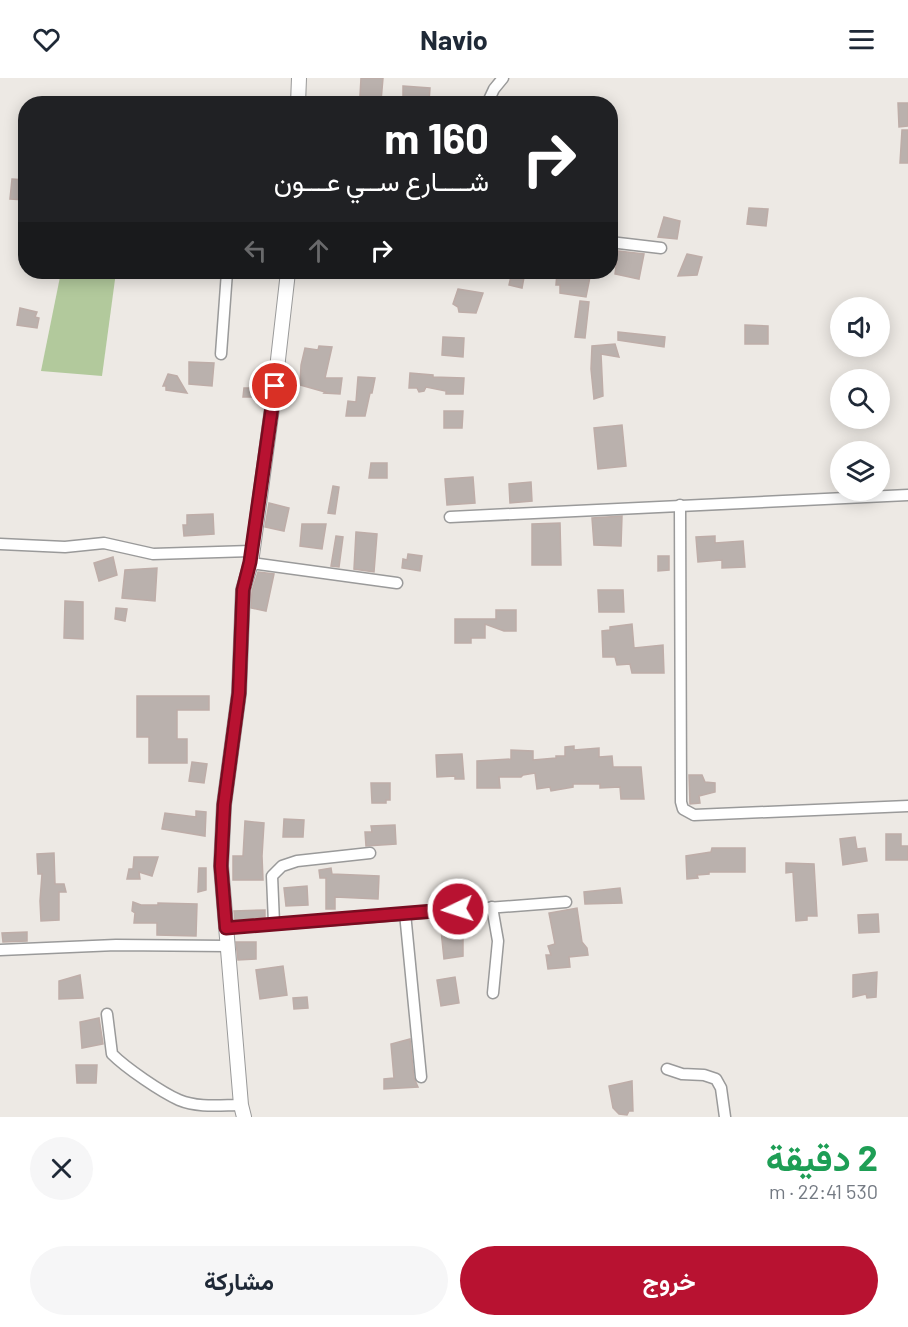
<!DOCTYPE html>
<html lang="ar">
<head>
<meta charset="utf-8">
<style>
	body { margin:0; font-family:Barlow,Vazirmatn,sans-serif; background:#f6f6f7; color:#1f2937; direction:rtl; height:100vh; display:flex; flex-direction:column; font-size:22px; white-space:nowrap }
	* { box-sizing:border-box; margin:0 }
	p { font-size:20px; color:#747a83 }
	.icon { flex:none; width:33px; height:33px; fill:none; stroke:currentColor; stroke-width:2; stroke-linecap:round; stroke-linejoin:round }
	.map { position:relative; height:1039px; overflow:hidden; direction:ltr }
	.details { display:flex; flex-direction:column; background:#fff; flex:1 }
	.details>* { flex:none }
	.top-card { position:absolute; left:18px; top:18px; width:600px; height:183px; border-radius:24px; box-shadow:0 3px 15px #0003; direction:rtl; background:#202124; color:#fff; overflow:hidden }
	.fabs { position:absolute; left:830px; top:219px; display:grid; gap:12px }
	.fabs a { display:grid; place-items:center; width:60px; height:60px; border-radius:50%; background:#fff; box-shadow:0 3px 15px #0003; font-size:30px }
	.pin { position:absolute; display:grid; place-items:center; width:51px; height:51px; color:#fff; margin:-26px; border:3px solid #fff; border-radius:50%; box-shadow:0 2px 6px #0007 }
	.me { position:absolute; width:66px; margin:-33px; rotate:266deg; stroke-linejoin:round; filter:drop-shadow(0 0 4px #0008) }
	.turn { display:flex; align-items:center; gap:21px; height:126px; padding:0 30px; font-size:27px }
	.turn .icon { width:78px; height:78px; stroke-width:2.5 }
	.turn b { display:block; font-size:42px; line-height:51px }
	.lanes { display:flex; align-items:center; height:57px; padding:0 30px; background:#0003; justify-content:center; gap:30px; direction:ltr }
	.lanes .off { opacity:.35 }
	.round { display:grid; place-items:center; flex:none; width:63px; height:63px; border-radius:32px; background:#f6f6f7 }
	.summary { display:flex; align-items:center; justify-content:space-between; height:102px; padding:0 30px }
	h1 { font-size:36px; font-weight:700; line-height:45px; color:#1e9e55 }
	.cta { display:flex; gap:12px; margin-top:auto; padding:12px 30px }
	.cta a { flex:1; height:69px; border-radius:36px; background:#b81231; color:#fff; font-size:24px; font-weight:700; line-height:69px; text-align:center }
	.cta a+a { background:#f6f6f7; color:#1f2937 }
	header { display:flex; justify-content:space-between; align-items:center; height:78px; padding:0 30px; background:#fff; font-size:27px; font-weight:700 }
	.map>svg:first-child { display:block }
	.forest { fill:#b2c99c }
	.building { fill:#bab1ad; stroke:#beada8; stroke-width:1.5 }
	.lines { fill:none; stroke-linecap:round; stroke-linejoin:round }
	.minor-casing { stroke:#9a9a9a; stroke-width:13 }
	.tertiary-casing { stroke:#9a9a9a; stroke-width:16 }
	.minor { stroke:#fff; stroke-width:10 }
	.tertiary { stroke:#fff; stroke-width:14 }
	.route-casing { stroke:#780c20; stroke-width:15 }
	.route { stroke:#b81231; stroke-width:10 }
</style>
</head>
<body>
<header><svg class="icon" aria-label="menu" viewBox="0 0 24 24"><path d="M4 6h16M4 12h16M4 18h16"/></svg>Navio<svg class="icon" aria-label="heart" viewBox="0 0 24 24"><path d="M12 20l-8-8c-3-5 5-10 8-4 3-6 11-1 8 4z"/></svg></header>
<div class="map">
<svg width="908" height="1039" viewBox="0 0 908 1039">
	<rect width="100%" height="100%" fill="#ede9e4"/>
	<path class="forest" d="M61,194H116L102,298L41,293Z"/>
	<g class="building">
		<path d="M361,0H383L381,23L360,18Z"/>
		<path d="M403,8L430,10L429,24L403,22Z"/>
		<path d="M898,25H908V48L899,49Z"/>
		<path d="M902,52H908V85H900Z"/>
		<path d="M12,101L26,102V122L10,121Z"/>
		<path d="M749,130L768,131L766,148L747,146Z"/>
		<path d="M664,139L680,143L677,161L658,159Z"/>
		<path d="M618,173L644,176L639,201L615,196Z"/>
		<path d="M687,176L702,179L697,197L678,198Z"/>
		<path d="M512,194H525L522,210L509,207Z"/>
		<path d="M557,194H591L586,219L560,215V207H556Z"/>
		<path d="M458,211L483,215L476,235L459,234L458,229L453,226Z"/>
		<path d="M580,223L589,224L585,260L575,259Z"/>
		<path d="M20,230L37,234L35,239L39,240L37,250L17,247Z"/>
		<path d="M745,247L768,248V266H745Z"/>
		<path d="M618,254L665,259L664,269L618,262Z"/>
		<path d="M443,259L464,260L463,279L442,277Z"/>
		<path d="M615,266L619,279L601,276L603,318L594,321L591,291L592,268Z"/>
		<path d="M319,268L332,269L325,300H342L340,316L324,315L325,314L300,307L301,287L305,270L318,272Z"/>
		<path d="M189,284L214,285L212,308L189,306Z"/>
		<path d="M410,295L433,297V299L464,300L463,316H446V313L426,309L424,313L419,314L417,310H409Z"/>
		<path d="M168,296L177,298L187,315L166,312V308H163Z"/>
		<path d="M358,299L375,300L372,315H370L365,338H346L348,323L356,324Z"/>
		<path d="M244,310H262L261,319H243Z"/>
		<path d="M444,333H463L462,350H444Z"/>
		<path d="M622,347L626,388L598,391L594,350Z"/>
		<path d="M371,385H387V400H369Z"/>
		<path d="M473,399L475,425L447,427L445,401Z"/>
		<path d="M531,404L532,423L510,425L509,406Z"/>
		<path d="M333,408L339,409L335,436L328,435Z"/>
		<path d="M269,425L289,430L284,453L265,449Z"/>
		<path d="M213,436L214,456L184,458L183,447H187V437Z"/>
		<path d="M622,438L621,468L594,467L592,440Z"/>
		<path d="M560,445L561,487H532V446Z"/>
		<path d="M302,446H326L322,471L300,468Z"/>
		<path d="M356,454L377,456L374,494L354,491Z"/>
		<path d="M336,458L343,459L339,489L331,488Z"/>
		<path d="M715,458V465L743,463L745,489L722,490V482L698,484L696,459Z"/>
		<path d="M408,476L422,478L420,493L402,490L403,481L407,482Z"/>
		<path d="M658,478H669V492L658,493Z"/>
		<path d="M113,479L117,497L99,503L94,485Z"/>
		<path d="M157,490L155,523L122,520L125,492Z"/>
		<path d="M258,494L274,496L266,533L251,530L252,513Z"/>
		<path d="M598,512H623L624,534H599Z"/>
		<path d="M65,523L83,524V561L64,560Z"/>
		<path d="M116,530L127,531L125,543L115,541Z"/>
		<path d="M496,532H516V553H504L485,546V560H471V565H455V541H496Z"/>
		<path d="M632,546L634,570L663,567L664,595H632L630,586L617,587L615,579H603L602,553L610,552V549Z"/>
		<path d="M137,618H209V632H177V661H187V685H149V659H137Z"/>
		<path d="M574,668V672L599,670V679L612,678L613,689H641L644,721H621L620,709L600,710V706H573V709L551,713L550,709L537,711L535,695L523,697L521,699H499L500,710H477V683L511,681V672L533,673V682L556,680V678H565V669Z"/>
		<path d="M462,676L464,701H455V698L437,699L436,677Z"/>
		<path d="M192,684L207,686L204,705L189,703Z"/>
		<path d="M689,697H702L705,704L715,705V714L699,718L700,725L690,726Z"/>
		<path d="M371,705H390V722H386V725H372Z"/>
		<path d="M196,733L206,734L205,758L162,751L165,735L196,739Z"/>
		<path d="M284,741L304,742L303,759H283Z"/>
		<path d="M245,743L264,745L262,778L263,802H233V778H243Z"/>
		<path d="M395,747L396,766L366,768L365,754H372L371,748Z"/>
		<path d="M886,756H901V768H908V782H886Z"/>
		<path d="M855,759L857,771L865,770L867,783L843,787L840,761Z"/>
		<path d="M712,770H745V794H709V796L697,797L698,800L687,801L686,778L711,774Z"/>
		<path d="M54,775L55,806H64L66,814H59V842L41,843L40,823L42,796H38L37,776Z"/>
		<path d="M134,779H158L152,798L139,794L140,801H127L129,791H133Z"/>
		<path d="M786,785L814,786L817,838H807V842L796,843L793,794L786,795Z"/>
		<path d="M199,790H206V812L198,814Z"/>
		<path d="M331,790L332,796L379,798L378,821L335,819V831H326V800H320L319,792Z"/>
		<path d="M307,808L308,827L286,828L284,810Z"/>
		<path d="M620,810L622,825L585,826L584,814Z"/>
		<path d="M133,824L141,827H158V825L197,826L196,858L157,857V845H134L135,835L132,833Z"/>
		<path d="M577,830L582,864L587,870L588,877L569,879L570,889L548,891L546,877H551L548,868L555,866L549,835Z"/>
		<path d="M265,832V839L235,842L234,833Z"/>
		<path d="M878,836L879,854L859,855L858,837Z"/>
		<path d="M463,848V878L444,881L441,852Z"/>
		<path d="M27,854V863L3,864L2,855Z"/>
		<path d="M236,864H256V881L238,882Z"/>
		<path d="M283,888L287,917L260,921L256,892Z"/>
		<path d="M877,894L876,919L867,920L866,916L853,919V897Z"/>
		<path d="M80,897L83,920L59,921V903Z"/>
		<path d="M455,899L459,925L441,928L437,902Z"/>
		<path d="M307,919L308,930L294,931L293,920Z"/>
		<path d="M99,940L103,966L82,970L80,944Z"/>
		<path d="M410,961L414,1000L418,1009L384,1011V1001L394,1000L391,966Z"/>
		<path d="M76,987H97L96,1005H77Z"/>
		<path d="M632,1003L633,1033H629L627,1037L619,1036L613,1030L609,1008Z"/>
	</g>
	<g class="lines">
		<g class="minor-casing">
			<g id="minor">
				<path d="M487,26L494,11L503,0"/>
				<path d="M610,164L661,170"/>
				<path d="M221,276L227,194"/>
				<path d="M680,427L681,724L683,731L694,737L908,728"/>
				<path d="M450,439L908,417"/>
				<path d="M0,466L65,469L104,465L153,476L251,473"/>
				<path d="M251,485L397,505"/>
				<path d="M492,829L498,863L493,915"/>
				<path d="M405,835L421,999"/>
				<path d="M274,845L272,798L282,788L297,783L370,775"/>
				<path d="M226,850L566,824"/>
				<path d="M0,872L116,867L228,868"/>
				<path d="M107,936L112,976C126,990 161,1014 179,1022C198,1030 221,1027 241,1027"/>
				<path d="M667,991L682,996L704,997L716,1001L721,1010L725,1039"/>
			</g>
		</g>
		<g class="tertiary-casing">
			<g id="tertiary">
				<path d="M298,26L299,0"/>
				<path d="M244,1039L241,1027L221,788L224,727L239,615L243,512L251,485L275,308L288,194"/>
			</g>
		</g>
		<use href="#minor" class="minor"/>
		<use href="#tertiary" class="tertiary"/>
	</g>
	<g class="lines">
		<g class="route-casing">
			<path id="route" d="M275,308L250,484L243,512L239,615L224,727L221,788L226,850L458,831"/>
		</g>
		<use href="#route" class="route"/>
	</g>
</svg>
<div class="fabs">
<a><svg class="icon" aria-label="sound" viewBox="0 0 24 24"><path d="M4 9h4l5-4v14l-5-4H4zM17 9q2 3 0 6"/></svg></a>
<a><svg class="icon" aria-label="search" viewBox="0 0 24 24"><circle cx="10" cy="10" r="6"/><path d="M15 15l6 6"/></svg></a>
<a><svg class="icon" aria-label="layers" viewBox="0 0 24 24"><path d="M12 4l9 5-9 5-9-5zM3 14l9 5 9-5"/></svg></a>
</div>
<div class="pin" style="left:275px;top:308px;background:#d93025"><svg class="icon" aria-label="arrive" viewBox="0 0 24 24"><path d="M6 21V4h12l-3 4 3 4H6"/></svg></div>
<svg class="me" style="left:458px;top:831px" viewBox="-20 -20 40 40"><circle r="17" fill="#b81231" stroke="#fff" stroke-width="3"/><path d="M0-11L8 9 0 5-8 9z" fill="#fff"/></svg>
<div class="top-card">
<div class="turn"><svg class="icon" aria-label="right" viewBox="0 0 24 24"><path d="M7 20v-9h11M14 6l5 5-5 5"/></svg><div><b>160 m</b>شــــارع ســي عـــون</div></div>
<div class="lanes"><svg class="icon off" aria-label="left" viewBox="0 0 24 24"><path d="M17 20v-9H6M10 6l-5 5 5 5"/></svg><svg class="icon off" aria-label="ahead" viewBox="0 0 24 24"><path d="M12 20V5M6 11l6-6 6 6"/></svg><svg class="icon" aria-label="right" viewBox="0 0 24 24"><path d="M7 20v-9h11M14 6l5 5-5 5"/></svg></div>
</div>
</div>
<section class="details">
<div class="summary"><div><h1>2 دقيقة</h1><p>530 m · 22:41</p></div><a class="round"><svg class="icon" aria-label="close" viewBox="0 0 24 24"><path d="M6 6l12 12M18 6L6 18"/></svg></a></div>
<div class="cta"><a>خروج</a><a>مشاركة</a></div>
</section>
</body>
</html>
